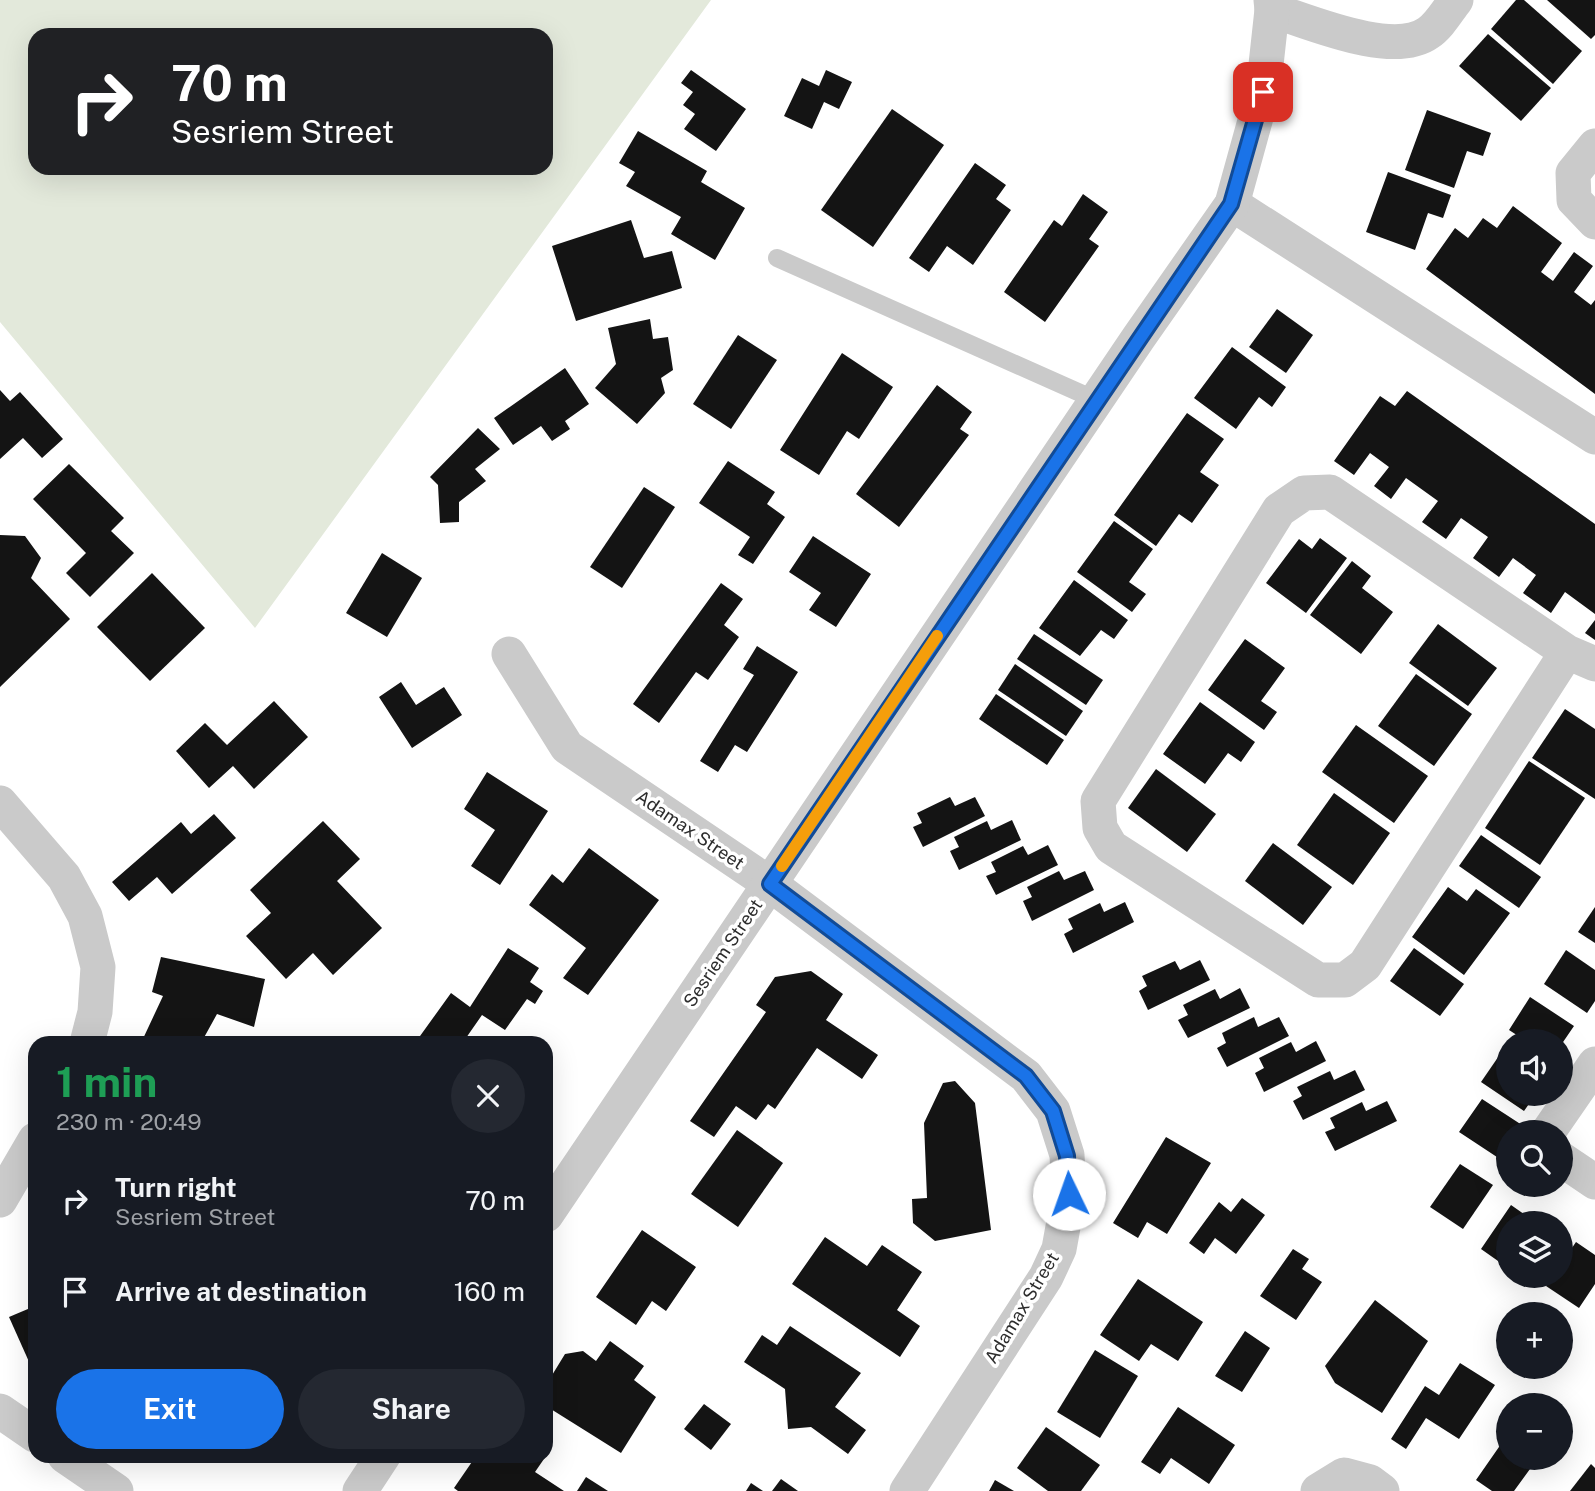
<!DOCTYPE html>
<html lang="en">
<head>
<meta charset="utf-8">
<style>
	body { margin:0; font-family:"Public Sans",sans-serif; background:#242831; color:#f1f3f6; height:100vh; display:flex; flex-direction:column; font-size:26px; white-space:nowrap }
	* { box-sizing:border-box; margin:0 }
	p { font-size:23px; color:#9ea1a6 }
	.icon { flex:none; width:38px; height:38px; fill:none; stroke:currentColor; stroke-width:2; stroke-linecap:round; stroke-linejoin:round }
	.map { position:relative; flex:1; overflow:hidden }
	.details { position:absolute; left:28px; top:1036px; width:525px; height:427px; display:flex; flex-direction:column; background:#171b24; border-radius:21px; box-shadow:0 7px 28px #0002 }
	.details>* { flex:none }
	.hud { position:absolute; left:28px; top:28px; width:525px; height:147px; border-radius:21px; box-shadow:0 7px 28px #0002; background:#202124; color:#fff; overflow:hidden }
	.buttons { position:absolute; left:1496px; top:1029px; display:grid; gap:14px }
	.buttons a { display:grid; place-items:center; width:77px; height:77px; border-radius:50%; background:#171b24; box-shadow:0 7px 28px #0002; font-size:35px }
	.pin { position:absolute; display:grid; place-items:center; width:60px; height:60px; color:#fff; margin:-30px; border-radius:14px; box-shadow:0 4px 10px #0006 }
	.me { position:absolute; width:77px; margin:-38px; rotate:357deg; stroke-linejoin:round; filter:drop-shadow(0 0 5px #0008) }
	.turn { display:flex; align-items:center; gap:24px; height:147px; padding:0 28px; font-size:32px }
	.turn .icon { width:91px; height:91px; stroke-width:2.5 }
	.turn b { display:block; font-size:49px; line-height:60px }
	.round { display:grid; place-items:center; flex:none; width:74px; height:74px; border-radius:37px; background:#242831 }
	.head { display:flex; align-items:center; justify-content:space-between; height:119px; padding:0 28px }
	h1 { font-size:42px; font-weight:700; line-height:52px; color:#1e9e55 }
	.primary-button { display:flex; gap:14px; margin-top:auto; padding:14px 28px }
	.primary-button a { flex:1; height:80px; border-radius:42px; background:#1a73e8; color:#fff; font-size:28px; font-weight:700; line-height:80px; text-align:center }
	.primary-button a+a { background:#242831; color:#f1f3f6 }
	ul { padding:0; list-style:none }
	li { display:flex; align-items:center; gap:21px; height:91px; padding:0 28px }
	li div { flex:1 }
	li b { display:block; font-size:26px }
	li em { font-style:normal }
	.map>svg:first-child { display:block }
	.green { fill:#e3e9db; fill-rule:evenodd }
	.building { fill:#141414 }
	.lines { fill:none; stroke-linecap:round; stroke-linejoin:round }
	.lane { stroke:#cacaca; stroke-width:18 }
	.street { stroke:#cacaca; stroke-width:35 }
	.route-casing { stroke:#114b97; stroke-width:18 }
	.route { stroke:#1a73e8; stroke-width:12 }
	.slow { stroke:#f59e0b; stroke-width:12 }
	.labels { text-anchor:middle; stroke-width:7; stroke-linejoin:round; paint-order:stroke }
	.street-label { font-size:18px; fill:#2d2d2d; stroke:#fff }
</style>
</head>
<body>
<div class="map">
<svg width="1595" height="1491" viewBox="0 0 1595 1491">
	<rect width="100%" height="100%" fill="#fff"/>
	<path class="green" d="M0,0H711L255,628L0,322ZM35,35H546V168H35Z"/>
	<g class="building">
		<path d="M1516,0H1524L1582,51L1553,84L1491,29Z"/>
		<path d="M1547,0H1595V35L1591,39Z"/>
		<path d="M1488,34L1551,88L1521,121L1459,66Z"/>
		<path d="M691,70L746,109L716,151L684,129L695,114L683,105L693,92L681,83Z"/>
		<path d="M826,70L852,82L839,109L824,102L812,129L784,116L802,78L819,86Z"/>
		<path d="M892,109L944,145L873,247L821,210Z"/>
		<path d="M1427,110L1491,133L1483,156L1467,151L1454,188L1405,170Z"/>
		<path d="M638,131L707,171L701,182L745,208L715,260L671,234L681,217L626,186L635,172L619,163Z"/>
		<path d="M975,163L1006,185L996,199L1011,210L973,265L947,246L929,272L909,258Z"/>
		<path d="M1388,172L1451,195L1443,218L1428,213L1415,250L1366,232Z"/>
		<path d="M1083,194L1108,212L1089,239L1099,246L1045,322L1004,292L1054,220L1062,226Z"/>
		<path d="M1513,206L1562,243L1541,272L1553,281L1574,252L1593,266L1574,292L1591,305L1595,300V394L1426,269L1455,228L1468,238L1483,218L1497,228Z"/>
		<path d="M631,220L644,258L672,251L682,288L576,321L552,246Z"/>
		<path d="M1277,309L1313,335L1286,373L1249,347Z"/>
		<path d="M650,319L653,339L668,337L673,370L661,378L665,393L637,424L595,388L616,364L608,328Z"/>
		<path d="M738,335L777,360L731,429L693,404Z"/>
		<path d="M1232,347L1286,387L1272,407L1259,397L1236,429L1194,398Z"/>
		<path d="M842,353L893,387L859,439L847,431L819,475L780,450Z"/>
		<path d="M565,368L589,404L565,421L570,429L552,441L541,426L513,445L494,418Z"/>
		<path d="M937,385L972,412L960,429L969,435L899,527L856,494Z"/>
		<path d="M0,390L10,401L20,392L63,439L42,458L23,438L0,459Z"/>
		<path d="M1407,391L1595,524V614L1565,592L1551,613L1523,593L1536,575L1513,558L1499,577L1473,558L1488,537L1461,518L1446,539L1422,522L1438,501L1406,478L1391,499L1374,486L1389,467L1370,453L1354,475L1334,461L1380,396L1395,406Z"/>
		<path d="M1187,413L1224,439L1200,472L1219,485L1192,523L1179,514L1156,546L1114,515Z"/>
		<path d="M478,428L500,449L475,469L486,481L459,502V522L440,523L438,485L430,477Z"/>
		<path d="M728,461L775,492L767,504L785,517L753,564L738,555L750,537L699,503Z"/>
		<path d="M69,464L124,518L111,531L134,553L90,597L66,573L86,553L33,499Z"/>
		<path d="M644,487L675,507L622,588L590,567Z"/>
		<path d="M1114,521L1153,549L1129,582L1146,594L1132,612L1077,572Z"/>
		<path d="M0,535L25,536L41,558L31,578L70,619L0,687Z"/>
		<path d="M813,536L871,574L836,627L809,610L821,593L789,572Z"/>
		<path d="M1320,538L1347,558L1306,613L1266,583L1299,539L1312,549Z"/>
		<path d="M382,553L422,578L387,637L346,613Z"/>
		<path d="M1352,561L1371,576L1362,588L1393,612L1361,654L1310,615Z"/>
		<path d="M152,573L205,628L150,681L97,627Z"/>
		<path d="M1074,580L1128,620L1114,639L1101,630L1080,656L1039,628Z"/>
		<path d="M721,583L743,599L724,625L739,637L708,680L696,672L659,723L633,704Z"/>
		<path d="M1595,620V640L1585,633Z"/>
		<path d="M1438,624L1497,668L1468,706L1409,663Z"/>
		<path d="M1034,634L1103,680L1086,705L1017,659Z"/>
		<path d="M1245,639L1285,668L1261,701L1277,712L1264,730L1208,690Z"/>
		<path d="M757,646L798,672L747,752L735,745L718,772L700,761L754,675L743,669Z"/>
		<path d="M1015,664L1083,711L1066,736L998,690Z"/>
		<path d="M1416,674L1472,714L1434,766L1378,726Z"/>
		<path d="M401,682L416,705L444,687L462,715L412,748L379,697Z"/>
		<path d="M996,694L1064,740L1047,765L979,719Z"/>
		<path d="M274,701L308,737L254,789L233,766L209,788L176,751L205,723L227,745Z"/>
		<path d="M1200,702L1255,742L1241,762L1228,753L1205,784L1163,754Z"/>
		<path d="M1565,709L1595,729V799L1532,758Z"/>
		<path d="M1356,725L1428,776L1394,823L1322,772Z"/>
		<path d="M1529,761L1585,798L1540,865L1485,828Z"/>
		<path d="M1156,769L1216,814L1187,852L1128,808Z"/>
		<path d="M487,772L548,811L500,885L471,866L495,830L464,809Z"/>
		<path d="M1334,793L1390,833L1353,885L1297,845Z"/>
		<path d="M950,797L955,806L975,797L985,816L923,847L913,827L922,823L917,813Z"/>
		<path d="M214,814L236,838L172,894L157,877L129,901L112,882L181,822L191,834Z"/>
		<path d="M1012,820L1021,840L959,870L950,851L959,847L954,837L987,821L991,830Z"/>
		<path d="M323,821L360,859L337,881L382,928L333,975L313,953L286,979L246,936L271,913L250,890Z"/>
		<path d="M1481,835L1541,877L1519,908L1459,866Z"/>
		<path d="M1273,843L1332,887L1303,925L1245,881Z"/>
		<path d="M1048,845L1058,865L996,895L986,876L996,872L991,862L1023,846L1028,855Z"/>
		<path d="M589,848L659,900L588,995L563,978L586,948L529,905L552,874L563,883Z"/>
		<path d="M1059,871L1064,880L1085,871L1094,890L1032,921L1023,901L1032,897L1027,887Z"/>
		<path d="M1448,887L1467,901L1476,889L1510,913L1464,975L1412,937Z"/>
		<path d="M1125,902L1134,922L1073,953L1064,934L1073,929L1068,919L1100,903L1104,912Z"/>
		<path d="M1595,907V943L1578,932Z"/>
		<path d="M508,948L539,968L530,982L543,991L535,1004L527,999L505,1030L482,1015L466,1038L473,1043H415L451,993L470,1007Z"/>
		<path d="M1414,948L1464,984L1440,1016L1390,981Z"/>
		<path d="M1566,950L1595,970V1001L1587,1013L1544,984Z"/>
		<path d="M161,957L265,979L254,1027L217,1014L201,1043H141L163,996L152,992Z"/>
		<path d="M1200,960L1210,980L1148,1010L1139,991L1147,986L1142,976L1175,961L1180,970Z"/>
		<path d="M811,971L843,994L826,1020L878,1055L862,1079L817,1048L775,1109L768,1104L756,1120L736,1106L714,1137L690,1121L766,1012L756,1005L775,977Z"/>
		<path d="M1240,988L1250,1008L1188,1038L1178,1020L1188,1015L1183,1005L1215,989L1220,999Z"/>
		<path d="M1530,997L1574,1026L1561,1045V1041H1526L1509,1030Z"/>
		<path d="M1254,1017L1258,1027L1279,1017L1289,1036L1227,1067L1217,1048L1226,1043L1222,1033Z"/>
		<path d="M1316,1041L1326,1061L1264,1092L1255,1073L1264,1068L1259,1058L1291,1042L1296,1052Z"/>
		<path d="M1503,1050L1508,1053V1094H1536L1524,1111L1481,1082Z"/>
		<path d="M1355,1070L1365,1090L1303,1120L1293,1101L1302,1096L1297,1087L1330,1071L1334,1080Z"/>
		<path d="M955,1081L975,1103L991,1230L935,1241L913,1223L912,1199L927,1198L924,1123L943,1083Z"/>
		<path d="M1482,1099L1525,1127L1522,1132H1508V1153L1503,1161L1459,1132Z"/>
		<path d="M1387,1101L1397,1121L1335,1151L1325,1132L1335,1128L1330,1118L1362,1102L1366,1111Z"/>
		<path d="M737,1130L783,1163L738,1227L691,1194Z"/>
		<path d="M1166,1137L1211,1163L1167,1234L1147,1222L1138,1238L1113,1223Z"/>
		<path d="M1460,1164L1493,1185L1463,1229L1430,1207Z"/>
		<path d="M1242,1198L1265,1215L1236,1254L1215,1238L1204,1254L1189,1243L1219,1202L1231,1212Z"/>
		<path d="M1511,1205L1537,1223H1508V1268L1481,1249Z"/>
		<path d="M642,1230L696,1267L666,1311L652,1301L636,1325L596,1297Z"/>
		<path d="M825,1237L867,1266L882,1245L922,1272L897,1310L920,1326L900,1357L792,1284Z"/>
		<path d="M1576,1242L1595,1255V1284L1579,1308L1546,1286L1553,1276H1561V1264Z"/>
		<path d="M1293,1249L1309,1259L1302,1269L1322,1282L1296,1320L1260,1296Z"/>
		<path d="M1138,1279L1203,1322L1178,1361L1151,1344L1139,1361L1100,1335Z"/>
		<path d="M1375,1300L1428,1341L1382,1413L1335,1383L1325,1366Z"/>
		<path d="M35,1306V1362L30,1364L9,1317Z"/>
		<path d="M790,1326L861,1373L835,1407L866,1430L848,1454L811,1427L788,1429L785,1389L744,1362L762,1335L777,1345Z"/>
		<path d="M1245,1331L1270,1348L1242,1392L1215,1376Z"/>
		<path d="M610,1341L644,1366L634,1380L656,1397L621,1453L546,1406V1385L565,1354L583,1351L596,1361Z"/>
		<path d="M1095,1350L1138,1376L1100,1438L1057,1412Z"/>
		<path d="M1460,1363L1495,1385L1459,1439L1426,1418L1406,1449L1391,1439L1425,1386L1439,1395Z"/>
		<path d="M704,1404L731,1424L711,1450L684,1429Z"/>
		<path d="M1178,1407L1235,1445L1209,1484L1171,1458L1160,1474L1141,1462Z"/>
		<path d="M1046,1427L1100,1465L1081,1491H1048L1017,1468Z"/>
		<path d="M1508,1434V1458H1538L1514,1491H1492L1476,1480Z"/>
		<path d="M169,1456H185V1457L169,1460Z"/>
		<path d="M476,1456H480L488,1461L492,1456H546L535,1472L564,1491H458L454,1488Z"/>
		<path d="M1591,1464L1595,1468V1491H1570Z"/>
		<path d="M586,1477L608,1491H577Z"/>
		<path d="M781,1479L798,1491H772Z"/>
		<path d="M995,1480L1014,1491H989Z"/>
		<path d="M751,1483L763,1491H746Z"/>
	</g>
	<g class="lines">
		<path class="lane" d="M777,258L1096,400"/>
		<g class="street">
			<path d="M1272,10C1310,22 1393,58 1428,33C1439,26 1448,10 1456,0"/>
			<path d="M1595,146L1573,173L1574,200L1595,222"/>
			<path d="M1232,204L1595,437"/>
			<path d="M1567,652L1365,965L1345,980H1318L1111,847L1100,828L1098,801L1279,510L1304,493L1330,492L1567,652L1595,664"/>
			<path d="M509,654L567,747L770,884L1026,1076L1053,1111L1067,1155L1069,1194L1059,1249L1046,1277L907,1491"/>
			<path d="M0,803L64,877L85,916L98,967L95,1012L87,1043"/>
			<path d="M1548,1132L1595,1064"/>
			<path d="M1561,1159L1595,1182"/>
			<path d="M0,1200L35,1140"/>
			<path d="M546,1215L1139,337L1232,204L1263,92L1272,10L1271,0"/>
			<path d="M0,1411L35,1435"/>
			<path d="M65,1456L116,1491"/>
			<path d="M360,1491L383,1456"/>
			<path d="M1318,1491L1344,1475L1370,1482L1382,1491"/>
		</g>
	</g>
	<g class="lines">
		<g class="route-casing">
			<path id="route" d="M1069,1194L1067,1156L1053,1111L1026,1076L770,884L1231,204L1263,92"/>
		</g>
		<use href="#route" class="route"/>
		<path class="slow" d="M782,866L937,636"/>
	</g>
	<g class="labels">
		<g class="street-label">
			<text transform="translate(690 830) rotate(34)" y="6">Adamax Street</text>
			<text transform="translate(723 953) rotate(-56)" y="6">Sesriem Street</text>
			<text transform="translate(1022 1308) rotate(-59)" y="6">Adamax Street</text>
		</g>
	</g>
</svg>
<div class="buttons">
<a><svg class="icon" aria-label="sound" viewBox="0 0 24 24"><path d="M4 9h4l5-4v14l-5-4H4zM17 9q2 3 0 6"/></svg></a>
<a><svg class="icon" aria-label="search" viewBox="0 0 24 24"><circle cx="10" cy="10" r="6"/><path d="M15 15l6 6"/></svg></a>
<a><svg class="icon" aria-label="layers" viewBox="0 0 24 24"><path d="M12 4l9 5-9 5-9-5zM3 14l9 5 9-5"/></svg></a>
<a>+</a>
<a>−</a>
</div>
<div class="pin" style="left:1263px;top:92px;background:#d93025"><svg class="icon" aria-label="arrive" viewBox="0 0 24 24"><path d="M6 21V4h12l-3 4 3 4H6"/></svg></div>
<svg class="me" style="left:1069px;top:1194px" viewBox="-20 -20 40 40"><circle r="19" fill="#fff"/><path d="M0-13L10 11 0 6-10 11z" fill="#1a73e8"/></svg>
<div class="hud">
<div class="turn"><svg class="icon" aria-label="right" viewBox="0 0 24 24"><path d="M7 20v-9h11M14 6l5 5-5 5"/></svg><div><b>70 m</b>Sesriem Street</div></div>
</div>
<section class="details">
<div class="head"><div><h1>1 min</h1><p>230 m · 20:49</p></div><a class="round"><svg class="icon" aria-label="close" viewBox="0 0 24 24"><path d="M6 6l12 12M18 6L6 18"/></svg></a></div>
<ul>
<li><svg class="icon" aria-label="right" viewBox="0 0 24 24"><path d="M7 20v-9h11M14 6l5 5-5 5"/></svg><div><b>Turn right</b><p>Sesriem Street</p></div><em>70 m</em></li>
<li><svg class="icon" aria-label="arrive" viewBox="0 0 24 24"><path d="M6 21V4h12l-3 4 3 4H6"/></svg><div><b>Arrive at destination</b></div><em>160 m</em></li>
</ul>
<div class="primary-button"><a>Exit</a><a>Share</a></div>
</section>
</div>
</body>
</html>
